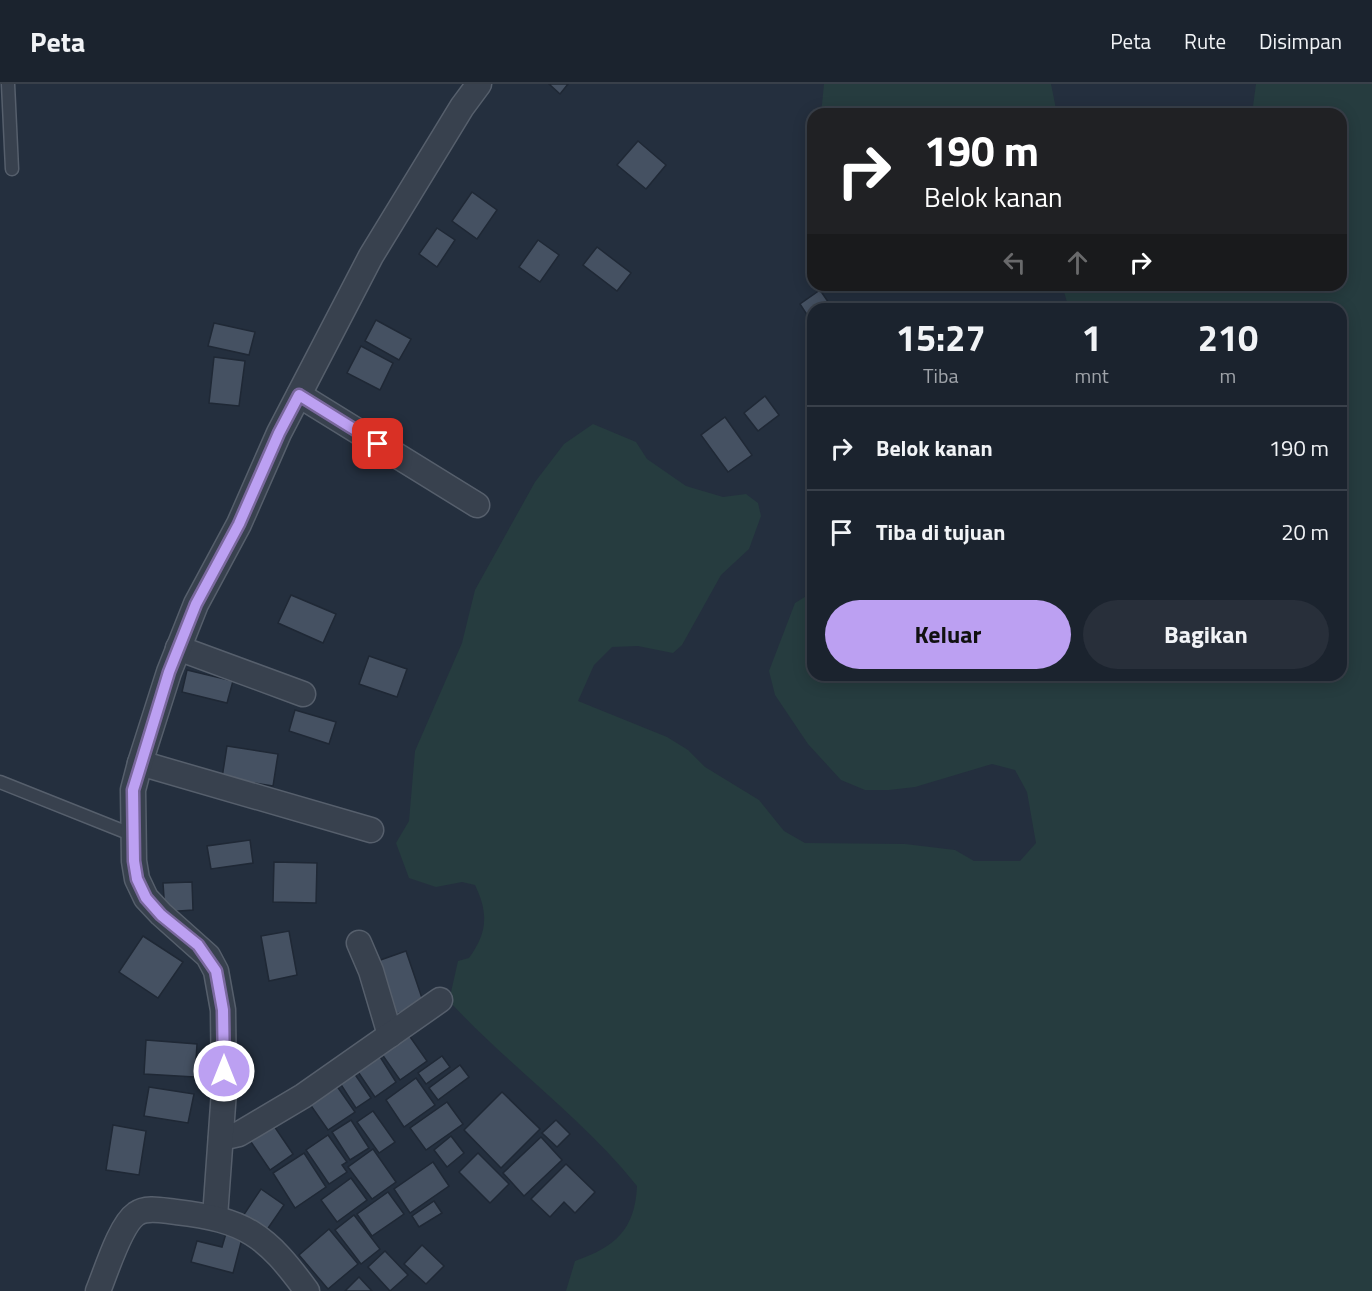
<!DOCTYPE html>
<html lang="id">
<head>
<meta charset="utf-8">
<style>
	body { margin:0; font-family:"Titillium Web",sans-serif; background:#282f3a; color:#f1f3f6; height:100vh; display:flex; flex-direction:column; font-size:22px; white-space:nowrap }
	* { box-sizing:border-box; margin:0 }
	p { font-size:20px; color:#a0a4aa }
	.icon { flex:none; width:33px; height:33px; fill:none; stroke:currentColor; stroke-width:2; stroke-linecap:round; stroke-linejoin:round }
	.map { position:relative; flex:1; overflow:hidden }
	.drawer { position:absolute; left:807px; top:219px; width:540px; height:378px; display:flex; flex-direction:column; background:#1b232e; border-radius:18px; box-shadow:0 3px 15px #0003,0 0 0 2px #39404a }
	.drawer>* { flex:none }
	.hud { position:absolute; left:807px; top:24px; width:540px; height:183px; border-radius:18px; box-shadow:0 3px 15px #0003,0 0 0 2px #39404a; background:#202124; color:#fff; overflow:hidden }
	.pin { position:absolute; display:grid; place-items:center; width:51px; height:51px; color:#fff; margin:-26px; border-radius:12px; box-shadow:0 3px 9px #0006 }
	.me { position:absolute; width:66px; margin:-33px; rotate:0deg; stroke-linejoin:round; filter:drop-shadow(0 0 4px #0008) }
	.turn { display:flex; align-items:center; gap:21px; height:126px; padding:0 18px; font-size:27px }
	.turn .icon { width:78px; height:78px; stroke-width:2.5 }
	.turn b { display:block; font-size:42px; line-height:51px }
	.lanes { display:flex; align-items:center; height:57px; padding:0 18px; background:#0003; justify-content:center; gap:30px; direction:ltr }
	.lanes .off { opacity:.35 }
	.eta { display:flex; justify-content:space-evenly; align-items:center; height:102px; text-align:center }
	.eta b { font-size:36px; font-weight:700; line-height:42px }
	.action { display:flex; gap:12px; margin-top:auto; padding:12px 18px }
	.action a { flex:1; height:69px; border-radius:36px; background:#bca0f2; color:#111; font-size:24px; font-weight:700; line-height:69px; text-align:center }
	.action a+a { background:#282f3a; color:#f1f3f6 }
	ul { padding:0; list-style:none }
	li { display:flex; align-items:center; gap:18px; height:84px; padding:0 18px; border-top:2px solid #39404a }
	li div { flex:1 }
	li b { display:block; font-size:22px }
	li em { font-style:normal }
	header { display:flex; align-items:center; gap:36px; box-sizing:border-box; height:84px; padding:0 30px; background:#1b232e; border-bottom:2px solid #39404a }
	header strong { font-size:28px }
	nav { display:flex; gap:33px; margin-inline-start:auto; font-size:21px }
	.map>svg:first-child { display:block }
	.green { fill:#263c3f }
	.building { fill:#455162; stroke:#1f2835; stroke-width:1.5 }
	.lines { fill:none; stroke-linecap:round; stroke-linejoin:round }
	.lane-casing { stroke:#565f6c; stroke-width:15 }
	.street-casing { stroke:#565f6c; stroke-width:27 }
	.lane { stroke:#38414e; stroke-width:12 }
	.street { stroke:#38414e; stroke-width:24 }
	.route-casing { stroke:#7a689d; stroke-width:15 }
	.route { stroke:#bca0f2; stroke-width:10 }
</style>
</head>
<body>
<header>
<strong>Peta</strong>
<nav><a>Peta</a><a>Rute</a><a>Disimpan</a></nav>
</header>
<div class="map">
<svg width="1372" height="1207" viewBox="0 0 1372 1207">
	<rect width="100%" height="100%" fill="#242f3e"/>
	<g class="green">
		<path d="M824,0H1051L1057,30H821Z"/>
		<path d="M1256,0H1372V1207H566L575,1177C615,1163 635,1146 637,1102C582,1033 509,982 449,917L458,877L469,874C487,849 489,830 475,801L462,798L436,803L409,794L396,759L409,737L415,667L462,559L475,506L535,398L564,360L593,340L636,358L647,375L686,402L723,413L746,410L758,419L761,432L749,465L721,491L682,561L673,569L638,562L612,563L594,581L578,617L667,653L688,666L705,683L759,716L784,747L805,759L905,760L955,766L974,777H1020L1036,759L1027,708L1015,686L992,680L915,703L889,706H865L841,696L808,660L775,611L769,587L795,519L813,508V591H1341V225H1069L1062,201H1341V30H1252Z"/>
	</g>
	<g class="building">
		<path d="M549,0H568L560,10Z"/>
		<path d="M638,57L666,81L646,105L617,81Z"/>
		<path d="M472,108L497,126L477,155L452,137Z"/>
		<path d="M437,144L455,156L437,183L419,170Z"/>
		<path d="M538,156L559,171L540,198L519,183Z"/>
		<path d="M597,163L631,189L617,207L583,181Z"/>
		<path d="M820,206L833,225H813V240L800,220Z"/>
		<path d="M376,236L411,255L399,276L365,257Z"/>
		<path d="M214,239L255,248L249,271L208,262Z"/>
		<path d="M361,262L393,279L380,306L347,289Z"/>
		<path d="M214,273L245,277L239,322L209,319Z"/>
		<path d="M765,312L779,331L758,347L744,329Z"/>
		<path d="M725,333L752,371L728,388L701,351Z"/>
		<path d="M291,511L336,530L323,559L278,539Z"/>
		<path d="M369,572L407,585L397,613L359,600Z"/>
		<path d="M187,586L233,597L227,619L182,608Z"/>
		<path d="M295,626L336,638L329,660L289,647Z"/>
		<path d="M227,662L278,670L273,702L222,694Z"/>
		<path d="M250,756L253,779L211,785L207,762Z"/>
		<path d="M274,778L317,779L316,819L273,818Z"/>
		<path d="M192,798L193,826L165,828L163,799Z"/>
		<path d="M289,847L297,891L269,897L261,852Z"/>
		<path d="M143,852L183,878L158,914L119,888Z"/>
		<path d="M406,867L424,920L391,932L372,879Z"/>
		<path d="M406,947L427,977L400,996L379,966Z"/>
		<path d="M146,956L197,960L195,993L144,990Z"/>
		<path d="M377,968L396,998L375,1013L354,982Z"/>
		<path d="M442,972L450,983L426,1000L418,989Z"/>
		<path d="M460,981L469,993L438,1016L429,1004Z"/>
		<path d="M352,986L371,1014L356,1024L338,996Z"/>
		<path d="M416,994L435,1021L404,1043L386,1016Z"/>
		<path d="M334,998L355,1028L328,1046L307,1016Z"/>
		<path d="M149,1003L194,1010L188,1039L144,1032Z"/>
		<path d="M502,1008L540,1045L501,1084L464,1046Z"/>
		<path d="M447,1018L463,1040L426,1066L410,1044Z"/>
		<path d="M373,1027L395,1058L379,1069L357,1038Z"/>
		<path d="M270,1036L293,1070L270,1086L247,1052Z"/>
		<path d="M351,1036L369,1064L350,1076L332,1048Z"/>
		<path d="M556,1036L570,1050L557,1063L542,1049Z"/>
		<path d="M113,1041L146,1047L139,1091L106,1086Z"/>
		<path d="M328,1051L347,1078L342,1081L347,1088L329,1100L306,1066Z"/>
		<path d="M451,1052L464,1069L447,1083L434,1066Z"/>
		<path d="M541,1053L562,1076L524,1112L503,1089Z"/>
		<path d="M373,1065L396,1098L372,1115L348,1083Z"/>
		<path d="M304,1069L326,1103L295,1124L273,1089Z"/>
		<path d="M478,1069L509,1100L490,1119L459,1088Z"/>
		<path d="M433,1078L449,1102L410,1129L394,1105Z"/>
		<path d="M566,1080L595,1108L575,1129L564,1118L550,1133L531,1115Z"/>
		<path d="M351,1094L367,1116L337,1138L321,1116Z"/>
		<path d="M261,1105L284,1121L264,1150L241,1135Z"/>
		<path d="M388,1108L404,1130L372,1152L357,1130Z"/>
		<path d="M434,1117L442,1129L419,1143L412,1132Z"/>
		<path d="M354,1131L380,1165L361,1180L335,1146Z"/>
		<path d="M329,1145L358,1180L328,1205L299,1171Z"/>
		<path d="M227,1146L243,1151L233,1189L191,1178L197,1157L222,1163Z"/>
		<path d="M422,1161L444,1182L426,1200L404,1180Z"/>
		<path d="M385,1167L408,1191L390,1207L368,1183Z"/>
		<path d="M359,1193L372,1207H345Z"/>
	</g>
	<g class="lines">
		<g class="lane-casing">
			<g id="lane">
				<path d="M8,0L12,85"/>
				<path d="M0,698L133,751"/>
			</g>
		</g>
		<g class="street-casing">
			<g id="street">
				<path d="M299,311L477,421"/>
				<path d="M178,564L303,610"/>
				<path d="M140,679L371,746"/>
				<path d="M359,859L371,887L390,951"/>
				<path d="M221,1054L239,1050L303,1012L440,916"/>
				<path d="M215,1133L224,1007L223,926L216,887L208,872L161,830L146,814L137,795L134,777L133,706L140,679L169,588L196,520L239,440L279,349L371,172L462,23L479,0"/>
				<path d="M98,1207C106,1188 120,1141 136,1130C147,1122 164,1127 176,1128C246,1136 266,1151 307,1207"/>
			</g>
		</g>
		<use href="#lane" class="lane"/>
		<use href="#street" class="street"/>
	</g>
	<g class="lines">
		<g class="route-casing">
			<path id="route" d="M224,987L223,926L216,887L198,861L161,831L146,814L137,795L134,777L133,706L169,588L196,520L239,440L279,349L299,311L378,360"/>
		</g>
		<use href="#route" class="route"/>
	</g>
</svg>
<div class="pin" style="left:378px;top:360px;background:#d93025"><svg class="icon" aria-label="arrive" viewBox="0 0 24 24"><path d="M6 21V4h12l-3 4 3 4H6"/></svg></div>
<svg class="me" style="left:224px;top:987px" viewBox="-20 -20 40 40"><circle r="17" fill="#bca0f2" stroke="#fff" stroke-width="3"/><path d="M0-11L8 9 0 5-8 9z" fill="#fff"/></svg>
<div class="hud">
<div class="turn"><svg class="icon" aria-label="right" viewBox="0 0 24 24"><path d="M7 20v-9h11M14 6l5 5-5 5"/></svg><div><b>190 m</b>Belok kanan</div></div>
<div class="lanes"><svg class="icon off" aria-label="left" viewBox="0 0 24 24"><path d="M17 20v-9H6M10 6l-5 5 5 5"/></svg><svg class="icon off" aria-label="ahead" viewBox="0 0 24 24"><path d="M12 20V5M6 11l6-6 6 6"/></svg><svg class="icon" aria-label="right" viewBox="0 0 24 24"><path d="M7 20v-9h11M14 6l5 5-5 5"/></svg></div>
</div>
<section class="drawer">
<div class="eta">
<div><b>15:27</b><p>Tiba</p></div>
<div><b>1</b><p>mnt</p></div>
<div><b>210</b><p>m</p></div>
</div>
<ul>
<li><svg class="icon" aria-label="right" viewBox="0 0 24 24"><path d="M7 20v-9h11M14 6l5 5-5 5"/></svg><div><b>Belok kanan</b></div><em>190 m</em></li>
<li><svg class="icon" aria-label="arrive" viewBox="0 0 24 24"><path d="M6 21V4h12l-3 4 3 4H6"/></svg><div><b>Tiba di tujuan</b></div><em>20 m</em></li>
</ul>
<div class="action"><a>Keluar</a><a>Bagikan</a></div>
</section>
</div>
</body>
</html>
